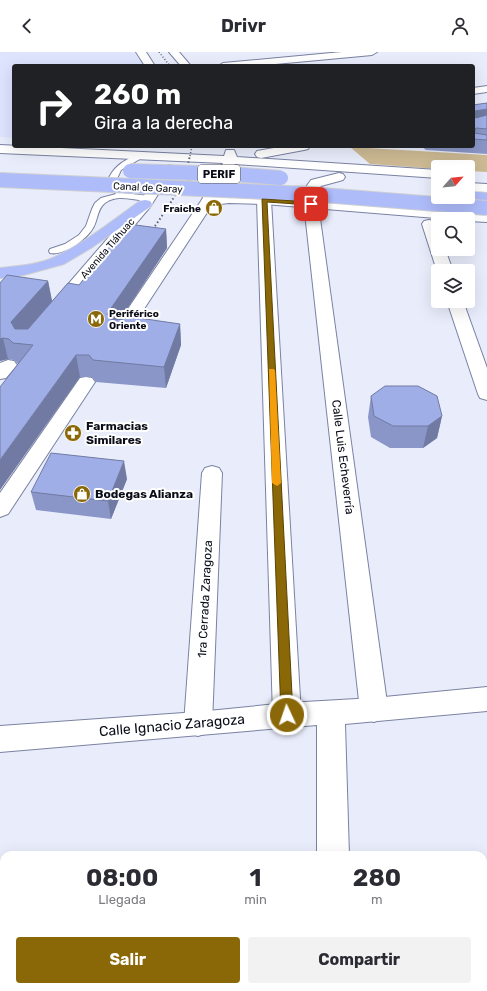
<!DOCTYPE html>
<html lang="es">
<head>
<meta charset="utf-8">
<style>
	body { margin:0; font-family:Rubik,sans-serif; background:#f2f2f3; color:#2b2b33; height:100vh; display:flex; flex-direction:column; font-size:15px; white-space:nowrap }
	* { box-sizing:border-box; margin:0 }
	p { font-size:13px; color:#7c7c81 }
	.icon { flex:none; width:22px; height:22px; fill:none; stroke:currentColor; stroke-width:2; stroke-linecap:round; stroke-linejoin:round }
	.map { position:relative; flex:1; overflow:hidden }
	.panel { position:absolute; left:0px; top:799px; width:487px; height:140px; display:flex; flex-direction:column; background:#fff; border-radius:12px 12px 0 0; box-shadow:0 4px 16px #0002 }
	.panel>* { flex:none }
	.guide { position:absolute; left:12px; top:12px; width:463px; height:84px; border-radius:4px; box-shadow:0 4px 16px #0002; background:#202124; color:#fff; overflow:hidden }
	.needle { width:26px; rotate:63deg }
	.buttons { position:absolute; left:431px; top:108px; display:grid; gap:8px }
	.buttons a { display:grid; place-items:center; width:44px; height:44px; border-radius:4px; background:#fff; box-shadow:0 4px 16px #0002; font-size:20px }
	.pin { position:absolute; display:grid; place-items:center; width:34px; height:34px; color:#fff; margin:-17px; border-radius:8px; box-shadow:0 2px 6px #0006 }
	.me { position:absolute; width:44px; margin:-22px; rotate:357deg; stroke-linejoin:round; filter:drop-shadow(0 0 3px #0008) }
	.turn { display:flex; align-items:center; gap:14px; height:84px; padding:0 16px; font-size:18px }
	.turn .icon { width:52px; height:52px; stroke-width:2.5 }
	.turn b { display:block; font-size:28px; line-height:34px }
	.eta { display:flex; justify-content:space-evenly; align-items:center; height:68px; text-align:center }
	.eta b { font-size:24px; font-weight:700; line-height:28px }
	.action { display:flex; gap:8px; margin-top:auto; padding:8px 16px }
	.action a { flex:1; height:46px; border-radius:4px; background:#8a6807; color:#fff; font-size:16px; font-weight:700; line-height:46px; text-align:center }
	.action a+a { background:#f2f2f3; color:#2b2b33 }
	header { display:flex; justify-content:space-between; align-items:center; height:52px; padding:0 16px; background:#fff; font-size:18px; font-weight:700 }
	.map>svg:first-child { display:block }
	.built { fill:#dee4fe }
	.green { fill:#cdba94 }
	.lines { fill:none; stroke-linecap:round; stroke-linejoin:round }
	.service-casing { stroke:#7a82a2; stroke-width:2 }
	.minor-casing { stroke:#7a82a2; stroke-width:2 }
	.tertiary-casing { stroke:#7a82a2; stroke-width:2 }
	.secondary-casing { stroke:#7a82a2; stroke-width:2 }
	.trunk-casing { stroke:#cecfd1; stroke-width:2 }
	.service { fill:#fff; fill-rule:evenodd }
	.minor { fill:#fff; fill-rule:evenodd }
	.tertiary { fill:#fff; fill-rule:evenodd }
	.secondary { fill:#fff; fill-rule:evenodd }
	.trunk { fill:#aebcfa; fill-rule:evenodd }
	.rail-far1 { stroke:#5f626e; stroke-width:1.5; stroke-dasharray:1 2; stroke-linecap:butt }
	.rail { stroke:#5f626e; stroke-width:2; stroke-dasharray:1.5 2.5; stroke-linecap:butt }
	.trunk-bridge-casing { stroke:#cecfd1; stroke-width:16; stroke-linecap:butt }
	.trunk-bridge { stroke:#aebcfa; stroke-width:14 }
	.wall { fill:#8a96c7 }
	.shaded-wall { fill:#707aa2 }
	.building { fill:#a0aee7; stroke:#707aa2 }
	.route { fill:#8a6807; stroke:#5a4405 }
	.slow { fill:#f59e0b }
	.labels { text-anchor:middle; stroke-width:4; stroke-linejoin:round; paint-order:stroke }
	.far-street-label { font-size:10px; fill:#0a0d18; stroke:#fff }
	.far-poi-label { font-size:10px; font-weight:bold; fill:#0a0d18; stroke:#fff; text-anchor:end }
	.shield { fill:#fff; stroke:#54565d; stroke-width:1 }
	.shield-label { font-size:11px; font-weight:bold; fill:#0a0d18 }
	.poi-label { font-size:12px; font-weight:bold; fill:#0a0d18; stroke:#fff; text-anchor:start }
	.street-label { font-size:12px; fill:#0a0d18; stroke:#fff }
	.near-street-label { font-size:14px; fill:#0a0d18; stroke:#fff }
</style>
</head>
<body>
<header><svg class="icon" aria-label="back" viewBox="0 0 24 24"><path d="M15 5l-7 7 7 7"/></svg>Drivr<svg class="icon" aria-label="person" viewBox="0 0 24 24"><circle cx="12" cy="8" r="4"/><path d="M4 21q1-7 8-7t8 7"/></svg></header>
<div class="map">
<svg width="487" height="939" viewBox="0 0 487 939">
	<rect width="100%" height="100%" fill="#e9edfb"/>
	<path class="built" d="M0,0H134L143,14H14V86L0,85Z"/>
	<path class="green" d="M350,95L487,103V120L468,119V115H438V117L370,112Z"/>
	<g class="lines">
		<g class="service-casing">
			<g id="service">
				<path d="M138,102H141L145,104L121,118L115,131L123,141L150,144H153V148C137,151 120,140 105,151C97,157 98,168 93,176C87,187 64,204 50,201L49,199L50,197L65,192L79,183L86,174L92,157L95,151L101,146L116,142L107,131C112,115 123,109 138,102Z"/>
				<path d="M487,847V867L483,868V848Z"/>
			</g>
		</g>
		<g class="minor-casing">
			<g id="minor">
				<path d="M342,0H377L372,3L254,14H218L223,11Z"/>
				<path d="M487,34V40L473,42V36Z"/>
				<path d="M264,144L269,145L271,148L301,663L297,672L287,675L277,672L273,663L257,148L259,145Z"/>
				<path d="M311,148L316,149L318,152L388,658L384,666L374,670L364,666L360,658L304,152L306,149Z"/>
				<path d="M429,168L434,169C440,177 438,187 438,197H445L453,219H437L422,172L424,169Z"/>
				<path d="M447,249H463L487,316V348L480,346L478,342Z"/>
				<path d="M212,414L219,416L222,421L212,672L208,681L198,684L188,681L184,672L202,421L205,416Z"/>
			</g>
		</g>
		<g class="tertiary-casing">
			<g id="tertiary">
				<path d="M487,635V659L345,672L349,803H317V673L0,700V674L198,660L287,651L374,646Z"/>
				<rect x="317" y="935" width="34" height="4"/>
			</g>
		</g>
		<g class="secondary-casing">
			<g id="secondary">
				<path d="M136,0H146L155,14H145Z"/>
				<path d="M169,0H179L191,14H181Z"/>
				<path d="M0,93L224,104L226,98H234L237,105L438,118V126L235,112L217,144H264L309,148L303,139L311,128L339,121L343,122L345,125L343,128L321,134L317,139L320,144L329,149L487,162V170L468,169V167H448L264,152L229,151L212,153L125,286L119,287L113,286L111,282L201,149L223,111L0,101Z"/>
				<path d="M285,94H310L308,97L304,98L261,106L257,105L255,102L257,99Z"/>
				<path d="M169,113L173,114L175,117L170,124L204,117L208,118L210,121L208,124L164,133L150,155L63,258L57,260L51,258L49,255L51,252L140,149L165,114Z"/>
				<path d="M468,131L487,132V140L468,139Z"/>
				<path d="M8,308L14,309L17,313L6,326L0,327V311Z"/>
				<path d="M86,325L92,326L95,330L8,462L0,465V441L80,326Z"/>
			</g>
		</g>
		<g class="trunk-casing">
			<g id="trunk">
				<path d="M468,139L487,141V149L463,146L468,145Z"/>
				<path d="M145,148L150,149L152,152L150,155L91,196L64,212L24,223L0,226V216C18,214 38,213 55,205C85,191 113,168 140,149Z"/>
			</g>
		</g>
		<use href="#service" class="service"/>
		<use href="#minor" class="minor"/>
		<use href="#tertiary" class="tertiary"/>
		<use href="#secondary" class="secondary"/>
		<use href="#trunk" class="trunk"/>
		<g class="rail-far1">
			<path d="M159,0L170,14"/>
			<path d="M190,104L192,94"/>
		</g>
		<path class="rail" d="M148,184C166,158 184,135 190,103"/>
		<g class="trunk-bridge-casing">
			<g id="trunk-bridge">
				<path d="M130,119L232,122L281,126"/>
				<path d="M0,128L310,142L487,156"/>
			</g>
		</g>
		<use href="#trunk-bridge" class="trunk-bridge"/>
	</g>
	<g class="wall">
		<path d="M487,51V102L426,98L421,94H473V53Z"/>
		<path d="M166,177L167,196L120,267L180,272L181,293L166,336L96,330L92,325H80L18,312L14,308L8,307L0,309V231L48,229L52,249L79,233Z"/>
		<path d="M371,344L442,364L437,386L423,396H390L371,385L368,365Z"/>
		<path d="M127,427L111,467L36,458L31,440Z"/>
	</g>
	<g class="shaded-wall">
		<path d="M487,57V71L473,73L475,59Z"/>
		<path d="M476,76L474,87H473V79Z"/>
		<path d="M166,177L167,196L110,283L107,262Z"/>
		<path d="M48,229L52,249L16,291L11,270Z"/>
		<path d="M180,272L181,293L166,336L164,315Z"/>
		<path d="M3,286L8,307L0,309V287Z"/>
		<path d="M76,303L80,325L0,438V408Z"/>
		<path d="M442,364L437,386L423,396L428,374Z"/>
		<path d="M124,409L127,427L111,467L108,449Z"/>
	</g>
	<g class="building">
		<path d="M487,51V57L475,59L474,64L476,66L487,63V77L476,76L473,79V53Z"/>
		<path d="M473,81H474L487,83V88L473,87Z"/>
		<path d="M128,172L166,177L107,262L110,267L116,268L123,267L125,264L180,272L164,315L93,308L89,303H76L0,408V335L33,293L13,291L9,287L3,286L0,287V231L7,223L48,229L11,270L15,277H28L68,231L79,233Z"/>
		<path d="M385,334H418L437,344L442,364L428,374H393L374,364L371,344Z"/>
		<path d="M51,401L124,409L108,449L31,440Z"/>
	</g>
	<path class="route" d="M262,147L311,150L314,152L311,153L267,150L293,663L291,667L287,668L283,667L281,663Z"/>
	<path class="slow" d="M269,317H274L275,319L281,431L277,434L272,431Z"/>
	<defs>
		<g id="shop-disc" transform="scale(0.9)"><circle r="9.5" fill="#8a6807" stroke="#fff"/><path d="M-5-2.5h2.3a2.7 3.5 0 0 1 5.4 0H5L5.5 6h-11ZM-1.5-2.5h3a1.5 2.3 0 0 0-3 0Z" fill="#fff"/></g>
		<g id="metro-disc" transform="scale(0.9)"><circle r="9.5" fill="#8a6807" stroke="#fff"/><path d="M-5.5 5V-5H-3L0 0L3-5H5.5V5H3V-.5L0 4L-3-.5V5Z" fill="#fff"/></g>
		<g id="pharmacy-disc" transform="scale(0.9)"><circle r="9.5" fill="#8a6807" stroke="#fff"/><path d="M-2-6h4v4h4v4h-4v4h-4v-4h-4v-4h4Z" fill="#fff"/></g>
	</defs>
	<g fill-rule="evenodd">
		<use href="#shop-disc" x="214" y="156"/>
		<use href="#metro-disc" x="96" y="267"/>
		<use href="#pharmacy-disc" x="73" y="381"/>
		<use href="#shop-disc" x="82" y="442"/>
	</g>
	<g class="labels">
		<g class="far-street-label">
			<text transform="translate(148 135) rotate(3)" y="4">Canal de Garay</text>
			<text transform="translate(107 196) rotate(-49)" y="4">Avenida Tláhuac</text>
		</g>
		<g class="far-poi-label">
			<text x="201" y="160">Fraiche</text>
			<text x="109" y="265" text-anchor="start">Periférico<tspan x="109" dy="12">Oriente</tspan></text>
		</g>
		<rect class="shield" x="198" y="113" width="42" height="18" rx="3"/>
		<g class="shield-label">
			<text x="219" y="126">PERIF</text>
		</g>
		<g class="poi-label">
			<text x="86" y="378">Farmacias<tspan x="86" dy="14">Similares</tspan></text>
			<text x="95" y="446">Bodegas Alianza</text>
		</g>
		<g class="street-label">
			<text transform="translate(343 405) rotate(83)" y="4">Calle Luis Echeverría</text>
			<text transform="translate(205 547) rotate(-87)" y="4">1ra Cerrada Zaragoza</text>
		</g>
		<g class="near-street-label">
			<text transform="translate(172 673) rotate(-5)" y="5">Calle Ignacio Zaragoza</text>
		</g>
	</g>
</svg>
<div class="buttons">
<a><svg class="needle" viewBox="-14 -14 28 28"><path d="M0-13l5 13h-10z" fill="#e53935"/><path d="M0 13l5-13h-10z" fill="#7c7c81"/></svg></a>
<a><svg class="icon" aria-label="search" viewBox="0 0 24 24"><circle cx="10" cy="10" r="6"/><path d="M15 15l6 6"/></svg></a>
<a><svg class="icon" aria-label="layers" viewBox="0 0 24 24"><path d="M12 4l9 5-9 5-9-5zM3 14l9 5 9-5"/></svg></a>
</div>
<div class="pin" style="left:311px;top:152px;background:#d93025"><svg class="icon" aria-label="arrive" viewBox="0 0 24 24"><path d="M6 21V4h12l-3 4 3 4H6"/></svg></div>
<svg class="me" style="left:287px;top:663px" viewBox="-20 -20 40 40"><circle r="17" fill="#8a6807" stroke="#fff" stroke-width="3"/><path d="M0-11L8 9 0 5-8 9z" fill="#fff"/></svg>
<div class="guide">
<div class="turn"><svg class="icon" aria-label="right" viewBox="0 0 24 24"><path d="M7 20v-9h11M14 6l5 5-5 5"/></svg><div><b>260 m</b>Gira a la derecha</div></div>
</div>
<section class="panel">
<div class="eta">
<div><b>08:00</b><p>Llegada</p></div>
<div><b>1</b><p>min</p></div>
<div><b>280</b><p>m</p></div>
</div>
<div class="action"><a>Salir</a><a>Compartir</a></div>
</section>
</div>
</body>
</html>
